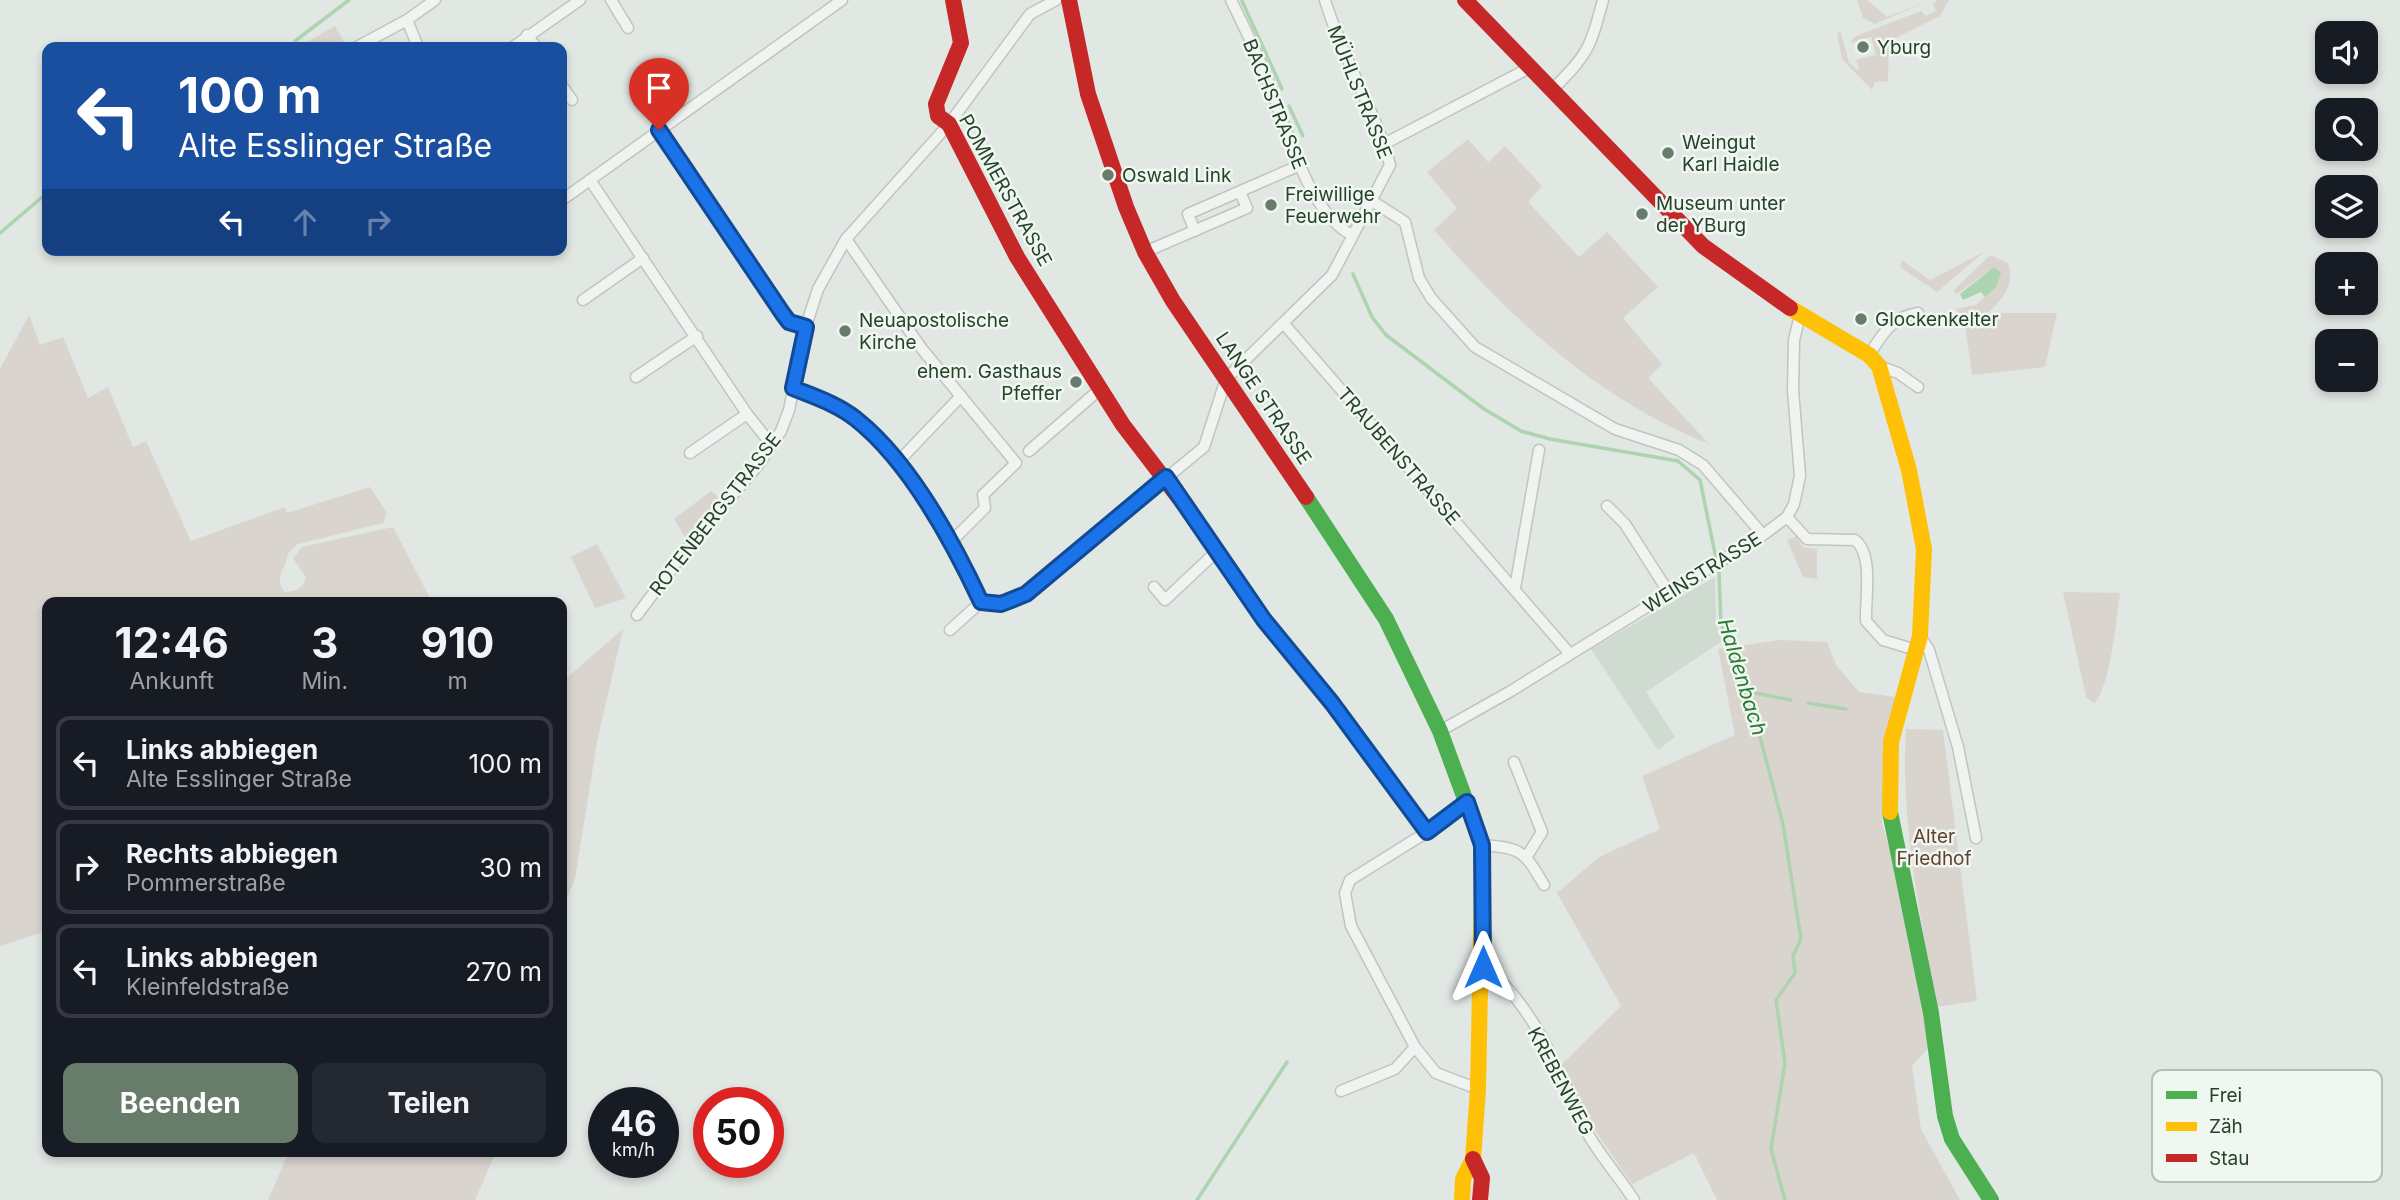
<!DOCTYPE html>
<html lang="de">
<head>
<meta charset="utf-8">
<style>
	body { margin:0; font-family:Inter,sans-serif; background:#242831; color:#f1f3f6; height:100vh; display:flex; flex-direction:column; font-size:26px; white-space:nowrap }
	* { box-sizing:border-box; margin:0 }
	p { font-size:23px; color:#9ea1a6 }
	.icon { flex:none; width:38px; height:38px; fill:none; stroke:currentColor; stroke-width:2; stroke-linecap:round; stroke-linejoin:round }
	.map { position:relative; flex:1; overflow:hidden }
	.details { position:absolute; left:42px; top:597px; width:525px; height:560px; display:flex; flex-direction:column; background:#171b24; border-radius:14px; box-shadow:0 4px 10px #0003 }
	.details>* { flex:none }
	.top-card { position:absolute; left:42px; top:42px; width:525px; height:214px; border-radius:14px; box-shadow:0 4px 10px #0003; background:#1a4fa0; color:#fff; overflow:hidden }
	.tools { position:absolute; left:2315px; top:21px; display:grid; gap:14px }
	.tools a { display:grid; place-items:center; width:63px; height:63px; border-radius:14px; background:#171b24; box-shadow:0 4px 10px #0003; font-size:35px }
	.speed { position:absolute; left:588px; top:1087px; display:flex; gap:14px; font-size:35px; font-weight:700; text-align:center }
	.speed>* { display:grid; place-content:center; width:91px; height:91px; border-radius:50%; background:#171b24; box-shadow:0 4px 10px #0003; line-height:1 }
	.speed small { font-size:18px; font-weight:400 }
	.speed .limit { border:10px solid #d22; background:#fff; color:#111 }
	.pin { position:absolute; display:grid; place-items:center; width:60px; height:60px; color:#fff; margin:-72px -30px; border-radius:50% 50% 50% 0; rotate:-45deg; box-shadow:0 0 7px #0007 }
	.pin .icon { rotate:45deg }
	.me { position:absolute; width:77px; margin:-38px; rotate:0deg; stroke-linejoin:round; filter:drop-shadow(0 0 5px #0008) }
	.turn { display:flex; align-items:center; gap:24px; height:147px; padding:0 21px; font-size:32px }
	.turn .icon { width:91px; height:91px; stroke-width:2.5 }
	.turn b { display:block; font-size:49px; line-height:60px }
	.lanes { display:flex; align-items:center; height:66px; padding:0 21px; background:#0003; justify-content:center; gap:35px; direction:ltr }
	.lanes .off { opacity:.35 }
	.eta { display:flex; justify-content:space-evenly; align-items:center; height:119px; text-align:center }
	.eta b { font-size:42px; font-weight:700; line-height:49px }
	.primary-button { display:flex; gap:14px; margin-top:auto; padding:14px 21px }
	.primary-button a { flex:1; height:80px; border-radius:14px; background:#677c6b; color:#fff; font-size:28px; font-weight:700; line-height:80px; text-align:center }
	.primary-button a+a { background:#242831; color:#f1f3f6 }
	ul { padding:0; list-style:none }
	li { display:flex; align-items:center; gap:21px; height:94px; margin:0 14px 10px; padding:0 7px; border:4px solid #363941; border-radius:14px }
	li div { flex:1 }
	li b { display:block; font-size:26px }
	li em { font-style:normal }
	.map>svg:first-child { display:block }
	.built { fill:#cfdbd1 }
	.green { fill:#dad4cf }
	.water { fill:#add4b0 }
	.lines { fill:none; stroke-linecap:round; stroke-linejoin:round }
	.stream { stroke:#add4b0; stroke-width:3.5 }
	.street-casing { stroke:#bfc5c0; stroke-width:13 }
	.street { stroke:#f1f3f1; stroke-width:10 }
	.fast { stroke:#4caf50; stroke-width:16 }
	.slow { stroke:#ffc107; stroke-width:16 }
	.jam { stroke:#c62828; stroke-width:16 }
	.route-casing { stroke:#114b97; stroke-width:18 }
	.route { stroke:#1a73e8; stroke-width:12 }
	.poi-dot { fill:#677c6b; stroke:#eff7f0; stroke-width:2.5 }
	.labels { text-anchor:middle; stroke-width:5; stroke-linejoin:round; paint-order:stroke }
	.poi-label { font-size:19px; fill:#26422b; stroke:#eff7f0; text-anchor:start }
	.street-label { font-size:19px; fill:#26422b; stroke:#eff7f0 }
	.park-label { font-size:19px; fill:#5f4233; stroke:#eff7f0 }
	.water-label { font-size:21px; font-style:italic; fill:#2d7935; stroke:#eff7f0 }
	.key { fill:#eff7f0; stroke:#b3c1b5; stroke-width:2 }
	.key-label { font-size:19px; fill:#26422b }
</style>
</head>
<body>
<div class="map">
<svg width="2400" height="1200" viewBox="0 0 2400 1200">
	<rect width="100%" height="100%" fill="#e1e7e2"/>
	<path class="built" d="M1715,577L1716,623L1722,641L1646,692L1675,737L1658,750L1591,649Z"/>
	<g class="green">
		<path d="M1857,0H1867L1887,17L1930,0L1875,24L1863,18Z"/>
		<path d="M1937,0H1949L1940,16L1889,41L1888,81L1875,82L1872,90L1842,59L1837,32L1841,33L1849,62L1857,70L1859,68L1856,60L1876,55L1871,37L1851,43L1854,37L1921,11L1926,16L1936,11L1933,5Z"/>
		<path d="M335,26L345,44L338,47H298Z"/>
		<path d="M1468,139L1488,162L1505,146L1542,186L1528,202L1579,257L1607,232L1658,287L1623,318L1662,364L1648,378L1709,444C1597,399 1511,319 1434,230L1457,208L1427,172Z"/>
		<path d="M1984,252L1937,292L1900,267L1902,260L1930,280Z"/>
		<path d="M1990,255L2008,263C2015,285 2004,297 1988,313H2057L2045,367L1972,375L1964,317L1955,309L1976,305L1995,287L1994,267L1957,294L1953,291Z"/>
		<path d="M29,315L40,345L63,337L88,398L108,387L133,447L146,441L191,541L285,507L287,513L370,487L387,513L383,523L298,544L288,553C287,567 272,579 285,592C296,591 302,589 306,578L293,558L302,547L393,527L432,602H47V931L0,946V369Z"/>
		<path d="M711,491L721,499L686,539L674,519Z"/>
		<path d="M1796,536L1803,547L1817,549V579L1803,577L1787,540Z"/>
		<path d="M597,544L626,598L595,608L571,557Z"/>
		<path d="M2063,592L2120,593C2117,615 2110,690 2094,703L2086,697Z"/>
		<path d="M623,629L597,742L575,879L562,909V682Z"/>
		<path d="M1780,640L1827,642L1836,665L1859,692L1896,697L1886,750L1882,823L1902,890L1931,1045L1912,1066L1921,1129L1960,1200H1717L1694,1153L1632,1184L1588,1120L1562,1064L1621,1006L1557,893L1599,857L1660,829L1642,776L1735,735L1718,649Z"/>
		<path d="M1906,729L1943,730L1977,1001L1936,1007C1921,914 1900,823 1906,729Z"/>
		<path d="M289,1152H496L475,1200H268Z"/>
	</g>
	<path class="water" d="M1994,267L2001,273L1996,287L1985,297L1981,292L1963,300L1960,294Z"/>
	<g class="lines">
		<g class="stream">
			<path d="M1242,1L1282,89"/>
			<path d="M295,41L349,0"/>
			<path d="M1289,106L1303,136"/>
			<path d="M0,233L47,193"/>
			<path d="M1353,274L1372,317L1386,335L1484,409L1521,431L1550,439L1678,461L1700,480L1719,573L1721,623L1759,733L1783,824L1801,939L1793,956L1795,973L1776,1000L1785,1063L1771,1149L1785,1200"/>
			<path d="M1745,691L1791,700"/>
			<path d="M1808,703L1846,709"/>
			<path d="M1197,1200L1287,1062"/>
		</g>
		<g class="street-casing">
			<g id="street">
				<path d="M611,0L628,28"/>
				<path d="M1231,0C1244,27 1258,55 1269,83C1285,125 1309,214 1352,235"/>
				<path d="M407,20L418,47"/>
				<path d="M527,35L536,47"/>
				<path d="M357,47L407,20L435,0"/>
				<path d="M513,47L580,0"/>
				<path d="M562,86L572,100"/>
				<path d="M1552,90C1588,54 1590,49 1603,0"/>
				<path d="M659,130L783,314L789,322L806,326"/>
				<path d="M1384,144L1531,67"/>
				<path d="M590,180L747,414L771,444"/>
				<path d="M562,200L842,0"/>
				<path d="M1372,201L1405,222L1419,278L1431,298L1475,347L1615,429L1679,450L1703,465L1763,535"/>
				<path d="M1195,231L1188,214L1298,166"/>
				<path d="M846,239L922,349L1016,463L983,495L985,508L952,541"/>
				<path d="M1145,252L1247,208L1240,192"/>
				<path d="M583,300L643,258"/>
				<path d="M1284,324L1570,654"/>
				<path d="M1869,355C1883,334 1890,318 1918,313"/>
				<path d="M1879,366L1898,373L1918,387"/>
				<path d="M636,377L697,336"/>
				<path d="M793,388C815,396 837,404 856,419C911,463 952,540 981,602"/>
				<path d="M1029,451L1099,390"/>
				<path d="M690,453L747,414"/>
				<path d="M897,463L961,396"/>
				<path d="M1607,506L1625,524L1669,593"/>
				<path d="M1787,517L1807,539L1855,540C1874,555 1865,599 1866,621L1883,640L1916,650"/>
				<path d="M1154,587L1165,600L1217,551"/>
				<path d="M1515,588L1539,450"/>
				<path d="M637,615L686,550L759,464L781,431L789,410L806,326L818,289L846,239L949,124L1030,14L1056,0"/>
				<path d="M950,630L981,602L1001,604L1026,594L1204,447L1226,379L1332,275L1390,165C1375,109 1342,58 1325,0"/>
				<path d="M1920,636L1929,650L1958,747L1976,838"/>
				<path d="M1440,731L1511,691L1763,535L1787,517L1794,504L1800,476L1793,390L1794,340L1800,315"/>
				<path d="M1514,762L1542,832L1527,856"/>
				<path d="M1467,802L1427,832L1350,880L1345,893L1351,926L1415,1047L1436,1073L1478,1089"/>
				<path d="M1482,845C1522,848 1524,851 1544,885"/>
				<path d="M1483,967C1536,1003 1560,1079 1588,1134C1601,1157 1620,1178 1634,1200"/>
				<path d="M1341,1091L1395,1069L1415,1047"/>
			</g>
		</g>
		<use href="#street" class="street"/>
		<g class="fast">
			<path d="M1306,497L1386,619L1440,731L1482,845V888"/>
			<path d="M1890,812L1931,1013L1945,1116L1952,1139L1991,1200"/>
		</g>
		<g class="slow">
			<path d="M1790,308L1869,355L1879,366L1909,470L1924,549L1920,636L1891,742L1890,812"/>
			<path d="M1189,511L1264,620L1332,703L1427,832"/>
			<path d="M1462,1200L1463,1179L1473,1159L1478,1089L1482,888"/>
		</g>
		<g class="jam">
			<path d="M953,0L961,43L936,104L938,116L949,124L1017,257L1123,425L1189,511"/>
			<path d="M1069,0L1088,94L1126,207L1145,252L1173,301L1306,497"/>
			<path d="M1465,0L1703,246L1790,308"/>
			<path d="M1473,1159L1482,1178L1480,1200"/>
		</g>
	</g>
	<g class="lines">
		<g class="route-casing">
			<path id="route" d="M659,130L783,314L789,322L806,327L793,388C815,397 837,404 856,419C909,461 953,542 981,602L1001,604L1026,594L1166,477L1264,620L1332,703L1427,832L1467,802L1482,845L1483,967"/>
		</g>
		<use href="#route" class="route"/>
	</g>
	<g class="poi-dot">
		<circle cx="1863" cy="47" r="7"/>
		<circle cx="1668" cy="153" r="7"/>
		<circle cx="1108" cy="175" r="7"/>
		<circle cx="1271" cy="205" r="7"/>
		<circle cx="1642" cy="214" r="7"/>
		<circle cx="1861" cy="319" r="7"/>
		<circle cx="845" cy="331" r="7"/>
		<circle cx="1076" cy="382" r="7"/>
	</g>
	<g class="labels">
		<g class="poi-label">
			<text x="1877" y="54">Yburg</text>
			<text x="1682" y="149">Weingut<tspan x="1682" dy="22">Karl Haidle</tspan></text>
			<text x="1122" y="182">Oswald Link</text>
			<text x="1285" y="201">Freiwillige<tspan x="1285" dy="22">Feuerwehr</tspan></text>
			<text x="1656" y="210">Museum unter<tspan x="1656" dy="22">der YBurg</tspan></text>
			<text x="1875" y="326">Glockenkelter</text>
			<text x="859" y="327">Neuapostolische<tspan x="859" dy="22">Kirche</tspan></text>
			<text x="1062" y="378" text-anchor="end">ehem. Gasthaus<tspan x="1062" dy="22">Pfeffer</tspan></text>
		</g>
		<g class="street-label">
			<text transform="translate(1360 92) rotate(68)" y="7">MÜHLSTRASSE</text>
			<text transform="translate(1275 104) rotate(68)" y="7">BACHSTRASSE</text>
			<text transform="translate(1006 190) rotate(61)" y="7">POMMERSTRASSE</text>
			<text transform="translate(1264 398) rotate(56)" y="7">LANGE STRASSE</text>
			<text transform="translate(1399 456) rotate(49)" y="7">TRAUBENSTRASSE</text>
			<text transform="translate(715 514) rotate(-52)" y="7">ROTENBERGSTRASSE</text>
			<text transform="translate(1702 572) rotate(-32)" y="7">WEINSTRASSE</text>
			<text transform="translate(1561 1081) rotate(62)" y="7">KREBENWEG</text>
		</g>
		<g class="park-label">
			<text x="1934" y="843">Alter<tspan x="1934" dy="22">Friedhof</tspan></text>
		</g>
		<g class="water-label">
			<text transform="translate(1742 677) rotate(73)" y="7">Haldenbach</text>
		</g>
	</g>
	<rect x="2152" y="1070" width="230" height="112" rx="10" class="key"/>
	<rect x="2166" y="1091" width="31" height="8" fill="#4caf50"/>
	<rect x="2166" y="1122" width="31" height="9" fill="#ffc107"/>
	<rect x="2166" y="1154" width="31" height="8" fill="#c62828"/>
	<g class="key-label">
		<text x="2209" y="1102">Frei</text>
		<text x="2209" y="1133">Zäh</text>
		<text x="2209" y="1165">Stau</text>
	</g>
</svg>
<div class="tools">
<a><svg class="icon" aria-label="sound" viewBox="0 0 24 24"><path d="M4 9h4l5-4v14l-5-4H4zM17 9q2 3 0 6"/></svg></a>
<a><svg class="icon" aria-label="search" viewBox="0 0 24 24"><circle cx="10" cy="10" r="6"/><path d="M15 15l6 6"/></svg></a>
<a><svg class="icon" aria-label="layers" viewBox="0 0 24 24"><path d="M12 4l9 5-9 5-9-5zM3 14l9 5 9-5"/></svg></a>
<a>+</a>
<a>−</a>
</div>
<div class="speed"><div>46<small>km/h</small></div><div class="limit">50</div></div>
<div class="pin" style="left:659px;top:130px;background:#d93025"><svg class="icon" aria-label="arrive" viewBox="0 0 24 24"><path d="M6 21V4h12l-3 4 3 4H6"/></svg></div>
<svg class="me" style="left:1483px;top:967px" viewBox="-20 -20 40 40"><path d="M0-17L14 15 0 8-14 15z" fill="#1a73e8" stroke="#fff" stroke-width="4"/></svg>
<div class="top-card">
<div class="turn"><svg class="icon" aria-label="left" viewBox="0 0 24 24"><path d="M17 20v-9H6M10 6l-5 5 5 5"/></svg><div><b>100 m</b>Alte Esslinger Straße</div></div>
<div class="lanes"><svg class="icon" aria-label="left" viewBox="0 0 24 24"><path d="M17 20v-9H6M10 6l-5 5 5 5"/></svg><svg class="icon off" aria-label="ahead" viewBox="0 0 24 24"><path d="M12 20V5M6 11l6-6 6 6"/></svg><svg class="icon off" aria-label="right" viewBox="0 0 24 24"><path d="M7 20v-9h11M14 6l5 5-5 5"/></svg></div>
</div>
<section class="details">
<div class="eta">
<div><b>12:46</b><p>Ankunft</p></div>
<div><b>3</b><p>Min.</p></div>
<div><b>910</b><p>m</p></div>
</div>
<ul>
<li><svg class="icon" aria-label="left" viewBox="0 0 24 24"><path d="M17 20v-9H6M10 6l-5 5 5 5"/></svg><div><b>Links abbiegen</b><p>Alte Esslinger Straße</p></div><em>100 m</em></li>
<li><svg class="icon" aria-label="right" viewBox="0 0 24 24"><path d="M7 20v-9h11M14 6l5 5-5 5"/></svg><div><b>Rechts abbiegen</b><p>Pommerstraße</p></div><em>30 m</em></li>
<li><svg class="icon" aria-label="left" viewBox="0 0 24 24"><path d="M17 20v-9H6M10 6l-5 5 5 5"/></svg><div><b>Links abbiegen</b><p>Kleinfeldstraße</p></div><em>270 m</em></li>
</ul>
<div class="primary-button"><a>Beenden</a><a>Teilen</a></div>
</section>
</div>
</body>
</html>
